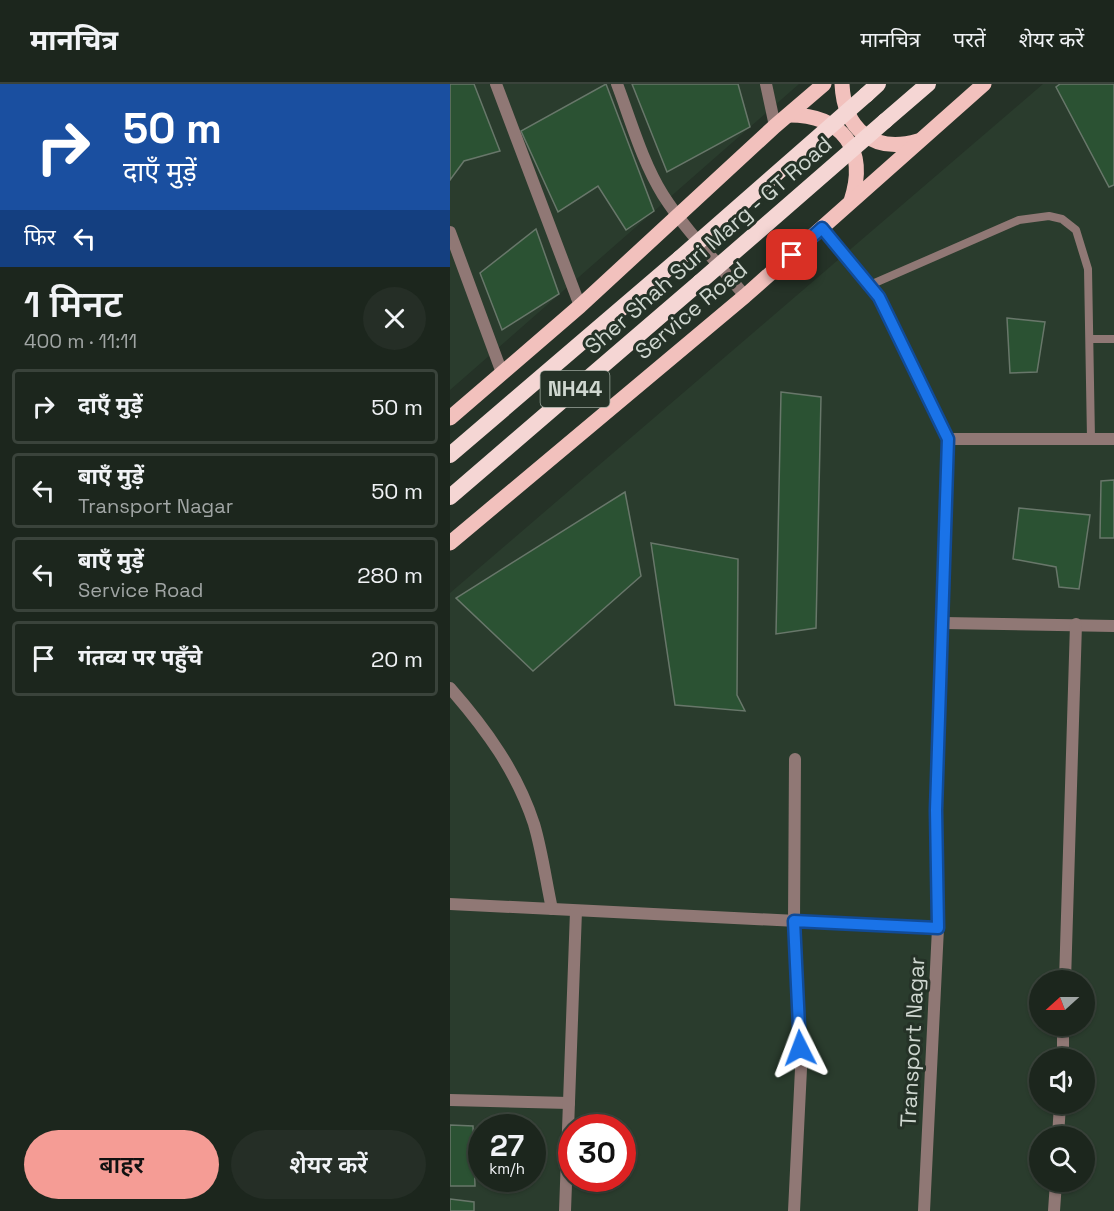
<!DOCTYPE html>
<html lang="hi">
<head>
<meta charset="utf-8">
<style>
	body { margin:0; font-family:"Space Grotesk","Noto Sans Devanagari",sans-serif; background:#252e26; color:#f1f3f6; height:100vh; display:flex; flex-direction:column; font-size:22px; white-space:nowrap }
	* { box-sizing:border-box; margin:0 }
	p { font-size:20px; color:#a0a5a4 }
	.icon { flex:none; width:33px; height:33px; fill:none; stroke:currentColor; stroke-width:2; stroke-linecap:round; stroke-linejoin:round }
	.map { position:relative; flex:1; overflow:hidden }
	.panel { display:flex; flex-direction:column; background:#1c261d; width:450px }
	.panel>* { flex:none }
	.guide { background:#1a4fa0; color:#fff; overflow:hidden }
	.needle { width:39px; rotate:249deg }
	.controls { position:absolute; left:579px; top:886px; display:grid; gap:12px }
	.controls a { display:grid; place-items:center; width:66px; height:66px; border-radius:50%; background:#1c261d; box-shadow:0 2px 4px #0004,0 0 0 2px #3a433b; font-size:30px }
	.speed { position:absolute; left:18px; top:1030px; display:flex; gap:12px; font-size:30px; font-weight:700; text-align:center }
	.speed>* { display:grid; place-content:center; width:78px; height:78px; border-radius:50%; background:#1c261d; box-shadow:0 2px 4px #0004,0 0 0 2px #3a433b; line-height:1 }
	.speed small { font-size:15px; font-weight:400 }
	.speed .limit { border:9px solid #d22; background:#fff; color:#111 }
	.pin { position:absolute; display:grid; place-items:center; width:51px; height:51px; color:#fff; margin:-26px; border-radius:12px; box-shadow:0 3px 9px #0006 }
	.me { position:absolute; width:66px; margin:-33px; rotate:357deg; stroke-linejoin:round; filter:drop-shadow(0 0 4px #0008) }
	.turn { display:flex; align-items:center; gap:21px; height:126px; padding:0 24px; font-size:27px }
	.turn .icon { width:78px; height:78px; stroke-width:2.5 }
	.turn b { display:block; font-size:42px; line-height:51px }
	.then { display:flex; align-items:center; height:57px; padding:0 24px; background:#0003; gap:12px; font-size:22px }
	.round { display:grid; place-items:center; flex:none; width:63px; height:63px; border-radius:32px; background:#252e26 }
	.summary { display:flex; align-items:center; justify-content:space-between; height:102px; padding:0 24px }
	h1 { font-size:36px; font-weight:600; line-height:45px }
	.cta { display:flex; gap:12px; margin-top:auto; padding:12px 24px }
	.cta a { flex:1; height:69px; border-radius:36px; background:#f59c95; color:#111; font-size:24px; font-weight:600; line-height:69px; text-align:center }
	.cta a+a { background:#252e26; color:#f1f3f6 }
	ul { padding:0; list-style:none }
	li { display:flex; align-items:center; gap:18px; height:75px; margin:0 12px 9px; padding:0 12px; border:3px solid #3a433b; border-radius:6px }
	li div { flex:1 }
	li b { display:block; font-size:22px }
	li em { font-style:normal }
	header { display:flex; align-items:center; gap:36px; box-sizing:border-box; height:84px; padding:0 30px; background:#1c261d; border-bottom:2px solid #3a433b }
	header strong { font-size:28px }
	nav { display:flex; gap:33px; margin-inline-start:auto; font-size:21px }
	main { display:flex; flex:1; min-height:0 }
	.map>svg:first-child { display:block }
	.built { fill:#2a3c2d; fill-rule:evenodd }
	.building { fill:#2b5233; stroke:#68776a; stroke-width:1.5 }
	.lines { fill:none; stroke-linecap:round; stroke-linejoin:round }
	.service { stroke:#907875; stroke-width:8 }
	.minor { stroke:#907875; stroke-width:12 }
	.tertiary { stroke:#907875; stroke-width:12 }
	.primary { stroke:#f2c1bd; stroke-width:15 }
	.trunk { stroke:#f5d6d4; stroke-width:16 }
	.trunk-bridge { stroke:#f5d6d4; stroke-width:16 }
	.route-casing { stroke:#114b97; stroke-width:15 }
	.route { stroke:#1a73e8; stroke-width:10 }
	.labels { text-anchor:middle; stroke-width:6; stroke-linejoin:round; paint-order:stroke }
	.shield { fill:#253227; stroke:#9ca69d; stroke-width:1.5 }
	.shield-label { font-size:21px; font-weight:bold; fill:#cfd7d0 }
	.street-label { font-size:22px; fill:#cfd7d0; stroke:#253227 }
</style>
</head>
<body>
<header>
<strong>मानचित्र</strong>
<nav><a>मानचित्र</a><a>परतें</a><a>शेयर करें</a></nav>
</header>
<main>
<section class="panel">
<div class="guide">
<div class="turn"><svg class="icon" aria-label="right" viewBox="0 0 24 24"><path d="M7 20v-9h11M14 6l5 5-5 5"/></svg><div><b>50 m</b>दाएँ मुड़ें</div></div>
<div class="then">फिर<svg class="icon" aria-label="left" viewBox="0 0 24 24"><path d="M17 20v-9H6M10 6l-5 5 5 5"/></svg></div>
</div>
<div class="summary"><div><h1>1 मिनट</h1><p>400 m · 11:11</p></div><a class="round"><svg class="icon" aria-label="close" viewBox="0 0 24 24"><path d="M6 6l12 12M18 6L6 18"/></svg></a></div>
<ul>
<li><svg class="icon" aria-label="right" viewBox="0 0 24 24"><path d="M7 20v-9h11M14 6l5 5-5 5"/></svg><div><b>दाएँ मुड़ें</b></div><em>50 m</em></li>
<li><svg class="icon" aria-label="left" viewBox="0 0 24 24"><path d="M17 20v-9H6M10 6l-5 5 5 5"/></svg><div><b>बाएँ मुड़ें</b><p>Transport Nagar</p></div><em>50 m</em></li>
<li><svg class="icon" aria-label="left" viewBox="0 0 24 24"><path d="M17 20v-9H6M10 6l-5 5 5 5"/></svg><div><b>बाएँ मुड़ें</b><p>Service Road</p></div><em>280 m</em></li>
<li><svg class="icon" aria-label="arrive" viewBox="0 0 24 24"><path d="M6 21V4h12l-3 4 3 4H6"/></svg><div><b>गंतव्य पर पहुँचे</b></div><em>20 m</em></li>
</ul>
<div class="cta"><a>बाहर</a><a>शेयर करें</a></div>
</section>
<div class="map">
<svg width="664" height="1127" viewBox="0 0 664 1127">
	<rect width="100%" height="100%" fill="#253227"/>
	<g class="built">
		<path d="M0,0H349L0,306Z"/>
		<path d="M593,0H664V1127H0V509ZM590,897H634V942H590ZM590,975H634V1020H590ZM32,1044H82V1095H32ZM122,1044H172V1095H122ZM590,1053H634V1098H590Z"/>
	</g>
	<g class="building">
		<path d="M0,0H24L50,67L14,77L0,96Z"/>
		<path d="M156,0L204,127L176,146L148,102L108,128L71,47Z"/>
		<path d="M182,0H288L300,43L217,88Z"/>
		<path d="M610,0H664V101L659,103L606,3Z"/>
		<path d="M86,145L109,210L52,246L30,189Z"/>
		<path d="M557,234L595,238L587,288L560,289Z"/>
		<path d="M331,308L371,313L366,544L326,550Z"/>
		<path d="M664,396V454H650L651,397Z"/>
		<path d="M175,408L191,492L83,587L6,514Z"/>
		<path d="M569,424L640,431L629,505L609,503L606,483L563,475Z"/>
		<path d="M201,459L288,475L287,611L295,627L225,621Z"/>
		<path d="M0,1041L23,1042L25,1102H0Z"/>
		<path d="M0,1115L24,1118V1127H0Z"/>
	</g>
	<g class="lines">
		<g class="service">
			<path d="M420,201L569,136L599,132L612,135L626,146L638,185L641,355"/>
			<path d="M640,255H664"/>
		</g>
		<g class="minor">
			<path d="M46,0L130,222"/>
			<path d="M167,0C181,37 192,77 213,111C236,147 268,179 295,212"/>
			<path d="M316,0L325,42"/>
			<path d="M0,148L52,289"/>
			<path d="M498,355H664"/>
			<path d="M493,539L664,542"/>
			<path d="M0,604C36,645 67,688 84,740C92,767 96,797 102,825"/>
			<path d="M0,820L488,844"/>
			<path d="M615,897L626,540"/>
			<path d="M613,975V942"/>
			<path d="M0,1016L119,1019"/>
			<path d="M608,1053L610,1020"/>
			<path d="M115,1127L126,827"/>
			<path d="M344,1127L351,985L344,837L345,675"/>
			<path d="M604,1127L606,1098"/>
		</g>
		<path class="tertiary" d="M372,144L429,213L498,355L486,726L488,844L474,1127"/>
		<g class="primary">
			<path d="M392,0C394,45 423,70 468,57"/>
			<path d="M339,31C393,31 418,66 401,117"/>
			<path d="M0,334L130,222L325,42L374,0"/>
			<path d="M0,459L295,212L534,0"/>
		</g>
		<g class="trunk">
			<path d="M416,11L428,0"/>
			<path d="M435,37L478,0"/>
			<path d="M0,371L230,174"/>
			<path d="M0,413L250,198"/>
		</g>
		<g class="trunk-bridge">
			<path d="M230,174L416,11"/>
			<path d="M250,198L435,37"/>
		</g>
	</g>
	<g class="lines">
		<g class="route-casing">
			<path id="route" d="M342,171L372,144L429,213L498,355L486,726L488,844L344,837L350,964"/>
		</g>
		<use href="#route" class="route"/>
	</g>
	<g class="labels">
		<rect class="shield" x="90.5" y="287" width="69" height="36" rx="4.5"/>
		<g class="shield-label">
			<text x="125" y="312">NH44</text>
		</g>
		<g class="street-label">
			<text transform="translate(258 161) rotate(-41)" y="8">Sher Shah Suri Marg - GT Road</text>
			<text transform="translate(241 226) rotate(-40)" y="8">Service Road</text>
			<text transform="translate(462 958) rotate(-87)" y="8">Transport Nagar</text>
		</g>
	</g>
</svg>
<div class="controls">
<a><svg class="needle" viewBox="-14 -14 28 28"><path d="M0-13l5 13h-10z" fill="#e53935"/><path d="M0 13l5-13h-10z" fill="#a0a5a4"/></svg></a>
<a><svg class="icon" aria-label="sound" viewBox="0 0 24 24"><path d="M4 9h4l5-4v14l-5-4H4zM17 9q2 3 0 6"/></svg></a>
<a><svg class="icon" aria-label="search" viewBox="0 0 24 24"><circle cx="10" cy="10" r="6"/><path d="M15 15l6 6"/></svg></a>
</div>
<div class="speed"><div>27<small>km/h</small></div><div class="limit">30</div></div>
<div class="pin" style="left:342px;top:171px;background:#d93025"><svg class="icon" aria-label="arrive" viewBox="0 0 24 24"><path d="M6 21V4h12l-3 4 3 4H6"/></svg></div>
<svg class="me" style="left:350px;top:964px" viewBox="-20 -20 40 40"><path d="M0-17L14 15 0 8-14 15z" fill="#1a73e8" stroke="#fff" stroke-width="4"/></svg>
</div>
</main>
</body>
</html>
